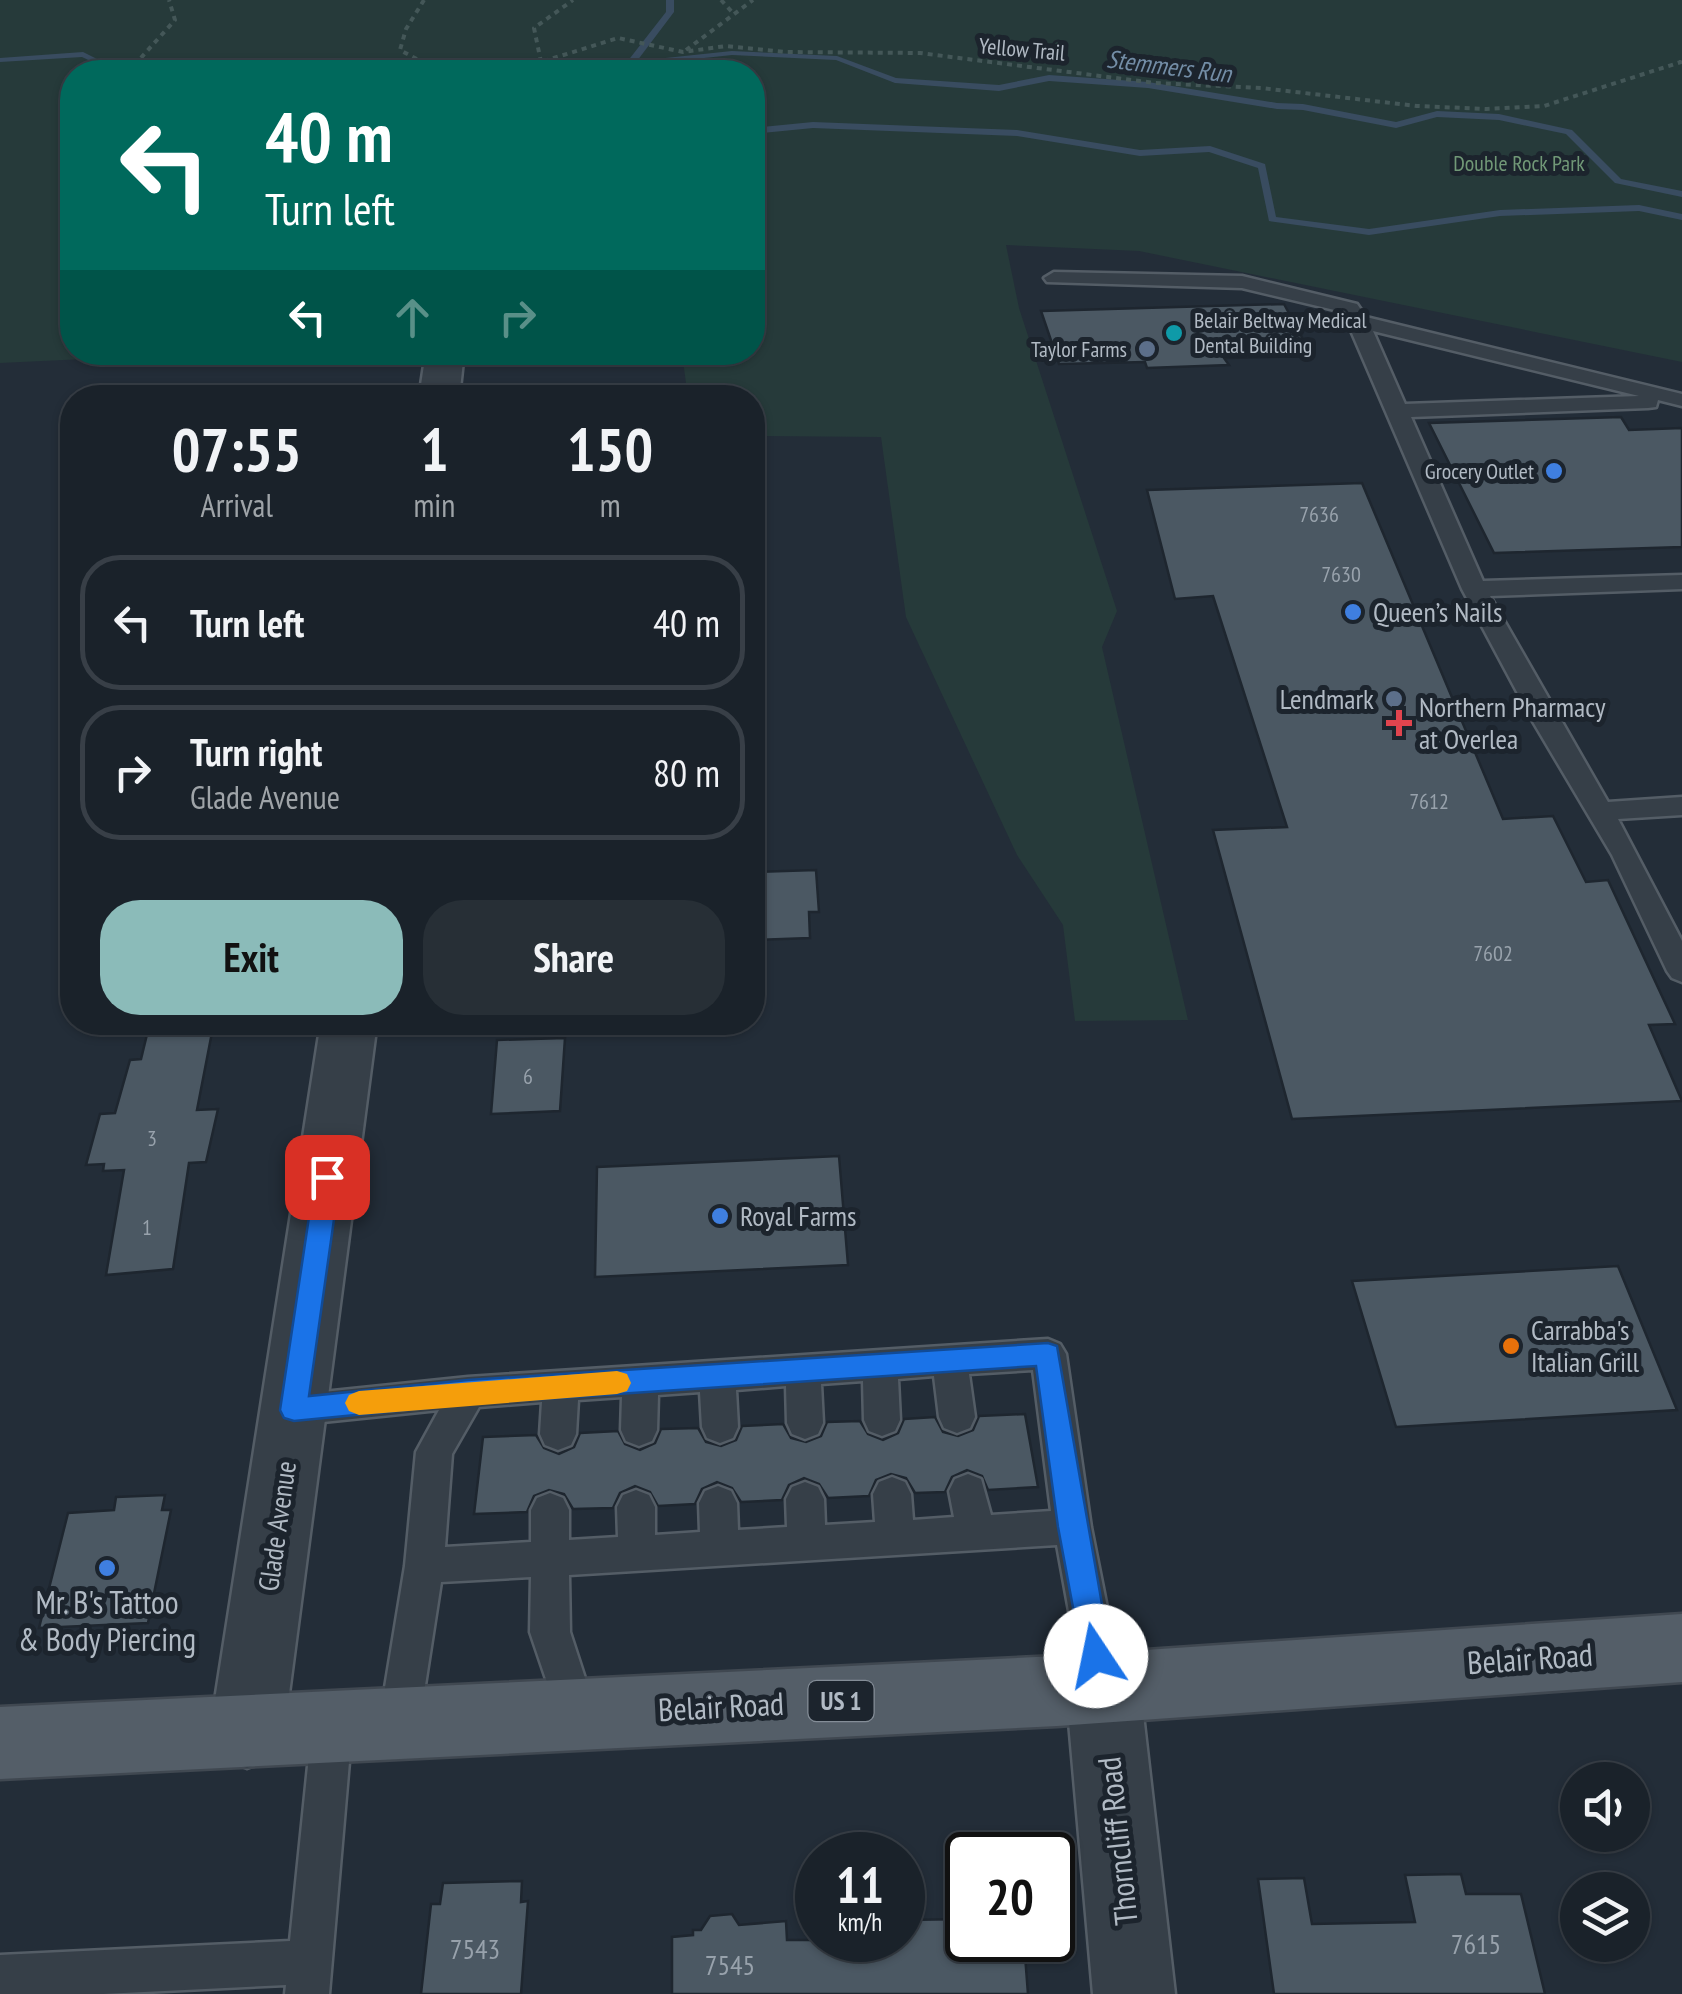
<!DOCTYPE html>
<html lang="en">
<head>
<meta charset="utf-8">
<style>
	body { margin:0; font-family:"PT Sans Narrow",sans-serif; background:#272f36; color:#f1f3f6; height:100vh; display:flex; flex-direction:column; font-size:38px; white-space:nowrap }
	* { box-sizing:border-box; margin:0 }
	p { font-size:32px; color:#9fa4a8 }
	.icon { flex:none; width:55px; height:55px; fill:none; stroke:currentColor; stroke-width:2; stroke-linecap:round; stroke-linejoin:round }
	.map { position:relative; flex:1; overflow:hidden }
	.drawer { position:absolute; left:60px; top:385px; width:705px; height:650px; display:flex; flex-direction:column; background:#1a222a; border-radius:40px; box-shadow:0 2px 8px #0004,0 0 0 2px #383f47 }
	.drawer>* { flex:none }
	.guide { position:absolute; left:60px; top:60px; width:705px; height:305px; border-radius:40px; box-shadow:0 2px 8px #0004,0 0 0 2px #383f47; background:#00695c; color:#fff; overflow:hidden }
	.tools { position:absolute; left:1560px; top:1762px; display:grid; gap:20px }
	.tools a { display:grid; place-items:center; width:90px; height:90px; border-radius:50%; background:#1a222a; box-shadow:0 2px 8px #0004,0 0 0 2px #383f47; font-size:50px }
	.speed { position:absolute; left:795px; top:1832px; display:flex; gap:20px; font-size:50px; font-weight:700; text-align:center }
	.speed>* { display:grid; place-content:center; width:130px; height:130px; border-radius:50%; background:#1a222a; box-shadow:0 2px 8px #0004,0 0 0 2px #383f47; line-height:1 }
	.speed small { font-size:25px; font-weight:400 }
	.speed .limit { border:5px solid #111; border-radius:15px; background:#fff; color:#111 }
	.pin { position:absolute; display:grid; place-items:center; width:85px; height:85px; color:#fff; margin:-42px; border-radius:20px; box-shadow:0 5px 15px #0006 }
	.me { position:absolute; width:110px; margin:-55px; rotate:349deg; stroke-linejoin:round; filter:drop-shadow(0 0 8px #0008) }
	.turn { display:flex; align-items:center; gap:35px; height:210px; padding:0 40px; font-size:45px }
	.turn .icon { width:130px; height:130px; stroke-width:2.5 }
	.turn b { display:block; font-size:70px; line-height:85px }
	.lanes { display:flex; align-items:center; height:95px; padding:0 40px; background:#0003; justify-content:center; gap:50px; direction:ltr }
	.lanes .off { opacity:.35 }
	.eta { display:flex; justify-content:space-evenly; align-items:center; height:170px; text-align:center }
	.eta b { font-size:60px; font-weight:800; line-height:70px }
	.cta { display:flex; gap:20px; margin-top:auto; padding:20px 40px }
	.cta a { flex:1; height:115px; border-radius:40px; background:#8bbbb9; color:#111; font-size:40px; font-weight:800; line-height:115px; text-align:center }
	.cta a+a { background:#272f36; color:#f1f3f6 }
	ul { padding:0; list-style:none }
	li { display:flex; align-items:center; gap:30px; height:135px; margin:0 20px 15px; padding:0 20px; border:5px solid #383f47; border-radius:40px }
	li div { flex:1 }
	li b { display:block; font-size:38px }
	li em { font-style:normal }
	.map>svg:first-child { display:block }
	.green { fill:#263a3a }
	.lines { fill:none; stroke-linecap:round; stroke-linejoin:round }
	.stream { fill:#394c60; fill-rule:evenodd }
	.building { fill:#4b5863; stroke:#1e262f; stroke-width:2.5 }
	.service-casing { stroke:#545d66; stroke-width:5 }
	.minor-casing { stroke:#545d66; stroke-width:5 }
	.primary-casing { stroke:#404851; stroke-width:5 }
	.path { stroke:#445758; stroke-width:4; stroke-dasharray:5 5; stroke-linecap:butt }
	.service { fill:#363f48; fill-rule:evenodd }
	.minor { fill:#363f48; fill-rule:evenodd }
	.primary { fill:#545e68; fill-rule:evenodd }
	.route { fill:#1a73e8; stroke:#114b97; stroke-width:2.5 }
	.slow { fill:#f59e0b }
	.culture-dot { fill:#0f9aa8; stroke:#1c242d; stroke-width:4 }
	.service-dot { fill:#5c6f8a; stroke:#1c242d; stroke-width:4 }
	.shop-dot { fill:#3f7fe0; stroke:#1c242d; stroke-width:4 }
	.health-dot { fill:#e0444e; stroke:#1c242d; stroke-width:4 }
	.food-dot { fill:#e8710a; stroke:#1c242d; stroke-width:4 }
	.labels { text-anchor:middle; stroke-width:10; stroke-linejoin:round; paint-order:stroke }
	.far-street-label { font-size:22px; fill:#b1bac4; stroke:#1c242d }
	.far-park-label { font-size:22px; fill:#719877; stroke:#1c242d }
	.far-poi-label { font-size:22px; fill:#b1bac4; stroke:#1c242d; text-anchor:end }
	.number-label { font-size:22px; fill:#98a2ac }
	.far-water-label { font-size:25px; font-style:italic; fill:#738da6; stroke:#1c242d }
	.shield { fill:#1c242d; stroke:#848d97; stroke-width:2.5 }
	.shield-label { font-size:25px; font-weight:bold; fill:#b1bac4 }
	.poi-label { font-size:28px; fill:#b1bac4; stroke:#1c242d; text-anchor:start }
	.street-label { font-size:28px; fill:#b1bac4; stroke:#1c242d }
	.near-number-label { font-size:28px; fill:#98a2ac }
	.near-poi-label { font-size:32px; fill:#b1bac4; stroke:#1c242d }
	.near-street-label { font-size:32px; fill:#b1bac4; stroke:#1c242d }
</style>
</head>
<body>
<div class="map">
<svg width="1682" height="1994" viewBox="0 0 1682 1994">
	<rect width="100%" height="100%" fill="#232d38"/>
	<path class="green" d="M0,0H1682V362L1139,251L1006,245L1019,308L1117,611L1102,647L1188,1020L1075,1021L1063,925L1017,855L906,617L881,437L753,436L752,398L693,397L686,383L682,353L752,352V72H72V352L169,355L0,363Z"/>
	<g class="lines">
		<g class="stream">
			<path d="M666,0H674V12L637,61L732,51L837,56L896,78L999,85L1049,75L1148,82L1277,103L1303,104L1396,122L1437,111L1499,114L1572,130L1621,179L1682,191V197L1615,183L1566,134L1499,120L1437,117L1396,128L1303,110L1277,109L1148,88L1049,81L999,91L895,83L836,60L732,55L574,72H551L555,69L627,62L666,12Z"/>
			<path d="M83,52L123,72H114L82,57L0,62V58Z"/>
			<path d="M813,122L1017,130L1140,150L1210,146L1265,164L1276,217L1369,229L1500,210L1639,205L1682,214V220L1639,211L1500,216L1369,235L1269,221L1258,168L1209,152L1140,156L1017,136L813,128L752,134V128Z"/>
		</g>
	</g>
	<g class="building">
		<path d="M1284,304L1312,356L1224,358L1229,365L1147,368L1145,362L1059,364L1041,311Z"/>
		<path d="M1621,417L1629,430L1682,428V547L1494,553L1429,423Z"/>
		<path d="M1362,483L1503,819L1553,816L1586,882L1608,880L1675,1024L1649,1025L1682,1101L1292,1119L1213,830L1287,827L1213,596L1175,599L1147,490Z"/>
		<path d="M816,870L819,912H809L810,938L755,940L752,872Z"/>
		<path d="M150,1022H214L197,1110L218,1109L206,1162L189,1163L173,1269L106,1275L124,1170L103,1171L104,1164L86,1165L100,1114L115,1113L130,1060L141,1059Z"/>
		<path d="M565,1038L560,1111L491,1114L497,1040Z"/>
		<path d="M839,1156L848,1265L595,1277L597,1167Z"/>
		<path d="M1618,1266L1677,1410L1396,1427L1352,1281Z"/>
		<path d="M1025,1414L1038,1487L988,1490L982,1476L967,1470L952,1477L945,1492L915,1493L906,1478L891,1474L876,1480L869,1496L828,1498L819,1484L804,1478L789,1485L782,1500L741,1502L732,1488L717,1482L702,1489L695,1504L658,1506L650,1492L635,1486L620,1493L613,1508L573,1509L564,1494L549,1490L534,1496L527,1512L474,1514L483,1437L536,1435L544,1448L559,1454L574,1447L580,1433L618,1431L625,1444L640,1450L655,1443L661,1429L698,1428L706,1442L721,1446L736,1440L742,1426L783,1424L791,1438L806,1442L821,1436L827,1422L860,1421L868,1434L883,1440L898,1433L904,1419L935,1417L943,1432L958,1436L973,1430L979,1416Z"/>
		<path d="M165,1495L162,1510H171L148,1623L39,1628L68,1513L114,1510L116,1497Z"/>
		<path d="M1461,1874L1466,1894H1521L1545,1994H1274L1258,1879L1304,1878L1312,1924L1415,1922L1405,1875Z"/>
		<path d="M522,1881L521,1902L528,1901L521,1994H421L431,1904H440L443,1883Z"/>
		<path d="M732,1914L739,1925L786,1921L787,1940H902V1920L968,1919V1940L1024,1942L1028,1994H672V1937L693,1935V1930H701L710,1916Z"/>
	</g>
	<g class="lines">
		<g class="service-casing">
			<g id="service">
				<path d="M1054,272L1242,276L1357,304L1366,317L1682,394V406L1658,400L1656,407L1648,408L1411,417L1483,581L1682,575V589L1490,596L1608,802L1682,797V815L1618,819L1682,941V982L1672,978L1667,971L1612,855L1532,720L1462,589L1343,312L1242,288L1047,282L1044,278ZM1373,331L1639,396L1405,404Z"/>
				<path d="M1048,1339L1060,1344L1066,1354L1091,1527L1123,1688L1117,1702L1103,1707L1089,1702L1083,1688L1057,1545L569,1575L570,1632L597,1715L591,1729L577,1734L563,1729L530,1632L531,1577L441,1582L419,1724L413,1738L399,1744L385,1738L379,1724L405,1566L416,1452L439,1410L294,1425L281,1421L276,1410L281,1399L294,1395L468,1377ZM1033,1370L1051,1511L991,1515L981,1479L968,1474L955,1479L949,1491L954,1517L913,1520L911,1494L905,1482L892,1477L879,1482L873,1494L875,1522L825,1525L824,1499L818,1487L805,1482L792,1487L786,1499L787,1527L738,1530L737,1503L731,1491L718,1486L705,1491L699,1503L700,1532L655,1535V1507L649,1495L636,1490L623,1495L617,1507L618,1537L569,1540V1510L563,1498L550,1493L537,1498L531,1510V1542L445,1547L452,1454L479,1407L542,1402L540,1434L545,1445L558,1450L571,1445L576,1434L578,1400L622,1397L621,1430L626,1441L639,1446L652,1441L657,1430L658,1395L700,1392L702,1427L707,1438L720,1443L733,1438L738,1427L736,1390L786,1386L787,1423L792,1434L805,1439L818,1434L823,1423L821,1384L863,1381L864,1420L869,1431L882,1436L895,1431L900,1420L898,1379L934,1376L939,1417L944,1428L957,1433L970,1428L975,1417L969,1374Z"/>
				<path d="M332,1707L346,1713L352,1727L329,1994H285L286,1985L103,1994H0V1955L290,1941L312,1727L318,1713Z"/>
			</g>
		</g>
		<g class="minor-casing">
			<g id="minor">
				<path d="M426,352H464L459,398H419Z"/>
				<path d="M321,1022H377L284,1732L273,1758L247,1768L221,1758L210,1732Z"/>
				<path d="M1103,1653L1129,1663L1140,1688L1175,1994H1093L1066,1688L1077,1663Z"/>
			</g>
		</g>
		<g class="primary-casing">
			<path id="primary" d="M1682,1614V1682L1057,1726L0,1779V1707L1057,1656Z"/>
		</g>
		<g class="path">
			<path d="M424,0L406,29L400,50L433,68"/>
			<path d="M721,0L733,13"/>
			<path d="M686,50L753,0"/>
			<path d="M541,62L534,28L573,0"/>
			<path d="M133,72L130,70L175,20L169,0"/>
			<path d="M414,72L541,62L618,38L683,52L726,46L786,52L920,53L1155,83L1261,88L1417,106L1487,109L1544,106L1681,62L1682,57"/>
		</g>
		<use href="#service" class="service"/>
		<use href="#minor" class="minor"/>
		<use href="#primary" class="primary"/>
	</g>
	<path class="route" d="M327,1168L336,1170L340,1177L309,1396L468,1380L1048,1343L1057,1346L1111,1656L1107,1666L1096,1670L1086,1666L1082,1656L1058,1527L1036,1366L468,1404L294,1421L284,1418L280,1410L315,1177L319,1170Z"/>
	<path class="slow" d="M617,1371L627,1374L631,1383L627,1391L617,1394L359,1415L349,1411L345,1403L349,1395L359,1391Z"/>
	<circle class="culture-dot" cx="1174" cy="333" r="10"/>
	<g class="service-dot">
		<circle cx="1147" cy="349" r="10"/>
		<circle cx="1394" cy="699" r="10"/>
	</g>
	<g class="shop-dot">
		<circle cx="1554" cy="471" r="10"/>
		<circle cx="1353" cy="612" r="10"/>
		<circle cx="720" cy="1216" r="10"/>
		<circle cx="107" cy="1568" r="10"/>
	</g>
	<path class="health-dot" d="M1394 708h10v10h10v10h-10v10h-10v-10h-10v-10h10z"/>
	<circle class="food-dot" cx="1511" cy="1346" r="10"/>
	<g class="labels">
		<g class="far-street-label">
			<text transform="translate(1022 49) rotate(5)" y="8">Yellow Trail</text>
		</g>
		<g class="far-park-label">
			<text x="1519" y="171">Double Rock Park</text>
		</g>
		<g class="far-poi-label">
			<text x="1194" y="328" text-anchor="start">Belair Beltway Medical<tspan x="1194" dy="25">Dental Building</tspan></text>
			<text x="1127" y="357">Taylor Farms</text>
			<text x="1534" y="479">Grocery Outlet</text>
		</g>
		<g class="number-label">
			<text x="1319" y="522">7636</text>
			<text x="1341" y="582">7630</text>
			<text x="1429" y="809">7612</text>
			<text x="1493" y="961">7602</text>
			<text x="528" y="1084">6</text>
			<text x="152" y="1146">3</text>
			<text x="147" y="1235">1</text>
		</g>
		<g class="far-water-label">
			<text transform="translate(1169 66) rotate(7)" y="9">Stemmers Run</text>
		</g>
		<rect class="shield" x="808.5" y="1681" width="65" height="40" rx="8"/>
		<g class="shield-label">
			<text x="841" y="1710">US 1</text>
		</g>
		<g class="poi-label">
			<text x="1373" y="622">Queen’s Nails</text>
			<text x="1374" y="709" text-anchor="end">Lendmark</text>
			<text x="1419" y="717">Northern Pharmacy<tspan x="1419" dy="32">at Overlea</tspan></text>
			<text x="740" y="1226">Royal Farms</text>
			<text x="1531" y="1340">Carrabba's<tspan x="1531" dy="32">Italian Grill</tspan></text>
		</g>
		<g class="street-label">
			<text transform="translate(277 1526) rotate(-82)" y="10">Glade Avenue</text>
		</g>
		<g class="near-number-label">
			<text x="1476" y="1954">7615</text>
			<text x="475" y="1959">7543</text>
			<text x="730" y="1975">7545</text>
		</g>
		<g class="near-poi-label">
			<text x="107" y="1614">Mr. B's Tattoo<tspan x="107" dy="37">&amp; Body Piercing</tspan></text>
		</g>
		<g class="near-street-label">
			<text transform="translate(1530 1659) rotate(-4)" y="11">Belair Road</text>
			<text transform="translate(721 1707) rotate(-3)" y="11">Belair Road</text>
			<text transform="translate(1118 1841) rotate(-96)" y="11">Thorncliff Road</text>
		</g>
	</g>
</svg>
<div class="tools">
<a><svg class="icon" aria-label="sound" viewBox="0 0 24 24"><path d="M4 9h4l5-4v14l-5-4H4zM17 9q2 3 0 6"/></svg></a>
<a><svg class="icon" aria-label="layers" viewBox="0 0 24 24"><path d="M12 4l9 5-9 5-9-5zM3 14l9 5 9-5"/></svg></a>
</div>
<div class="speed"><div>11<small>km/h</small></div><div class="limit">20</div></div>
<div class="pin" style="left:327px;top:1177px;background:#d93025"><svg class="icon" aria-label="arrive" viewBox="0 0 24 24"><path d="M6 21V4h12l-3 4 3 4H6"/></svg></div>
<svg class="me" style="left:1096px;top:1656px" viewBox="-20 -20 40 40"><circle r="19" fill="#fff"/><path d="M0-13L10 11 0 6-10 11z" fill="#1a73e8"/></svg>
<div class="guide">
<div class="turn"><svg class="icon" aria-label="left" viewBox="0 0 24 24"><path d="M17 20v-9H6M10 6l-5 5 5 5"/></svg><div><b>40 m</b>Turn left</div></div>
<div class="lanes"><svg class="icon" aria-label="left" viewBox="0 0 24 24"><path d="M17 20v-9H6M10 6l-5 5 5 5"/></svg><svg class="icon off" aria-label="ahead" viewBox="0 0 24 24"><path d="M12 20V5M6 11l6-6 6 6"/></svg><svg class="icon off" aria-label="right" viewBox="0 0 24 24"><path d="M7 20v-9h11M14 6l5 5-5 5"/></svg></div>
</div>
<section class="drawer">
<div class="eta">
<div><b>07:55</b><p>Arrival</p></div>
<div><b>1</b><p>min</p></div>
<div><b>150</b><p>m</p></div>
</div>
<ul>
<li><svg class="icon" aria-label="left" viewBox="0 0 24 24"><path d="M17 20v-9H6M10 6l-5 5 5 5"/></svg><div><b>Turn left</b></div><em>40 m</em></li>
<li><svg class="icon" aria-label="right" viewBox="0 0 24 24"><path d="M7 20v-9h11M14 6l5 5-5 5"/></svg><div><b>Turn right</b><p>Glade Avenue</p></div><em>80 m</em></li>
</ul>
<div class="cta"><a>Exit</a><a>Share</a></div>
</section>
</div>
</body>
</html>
